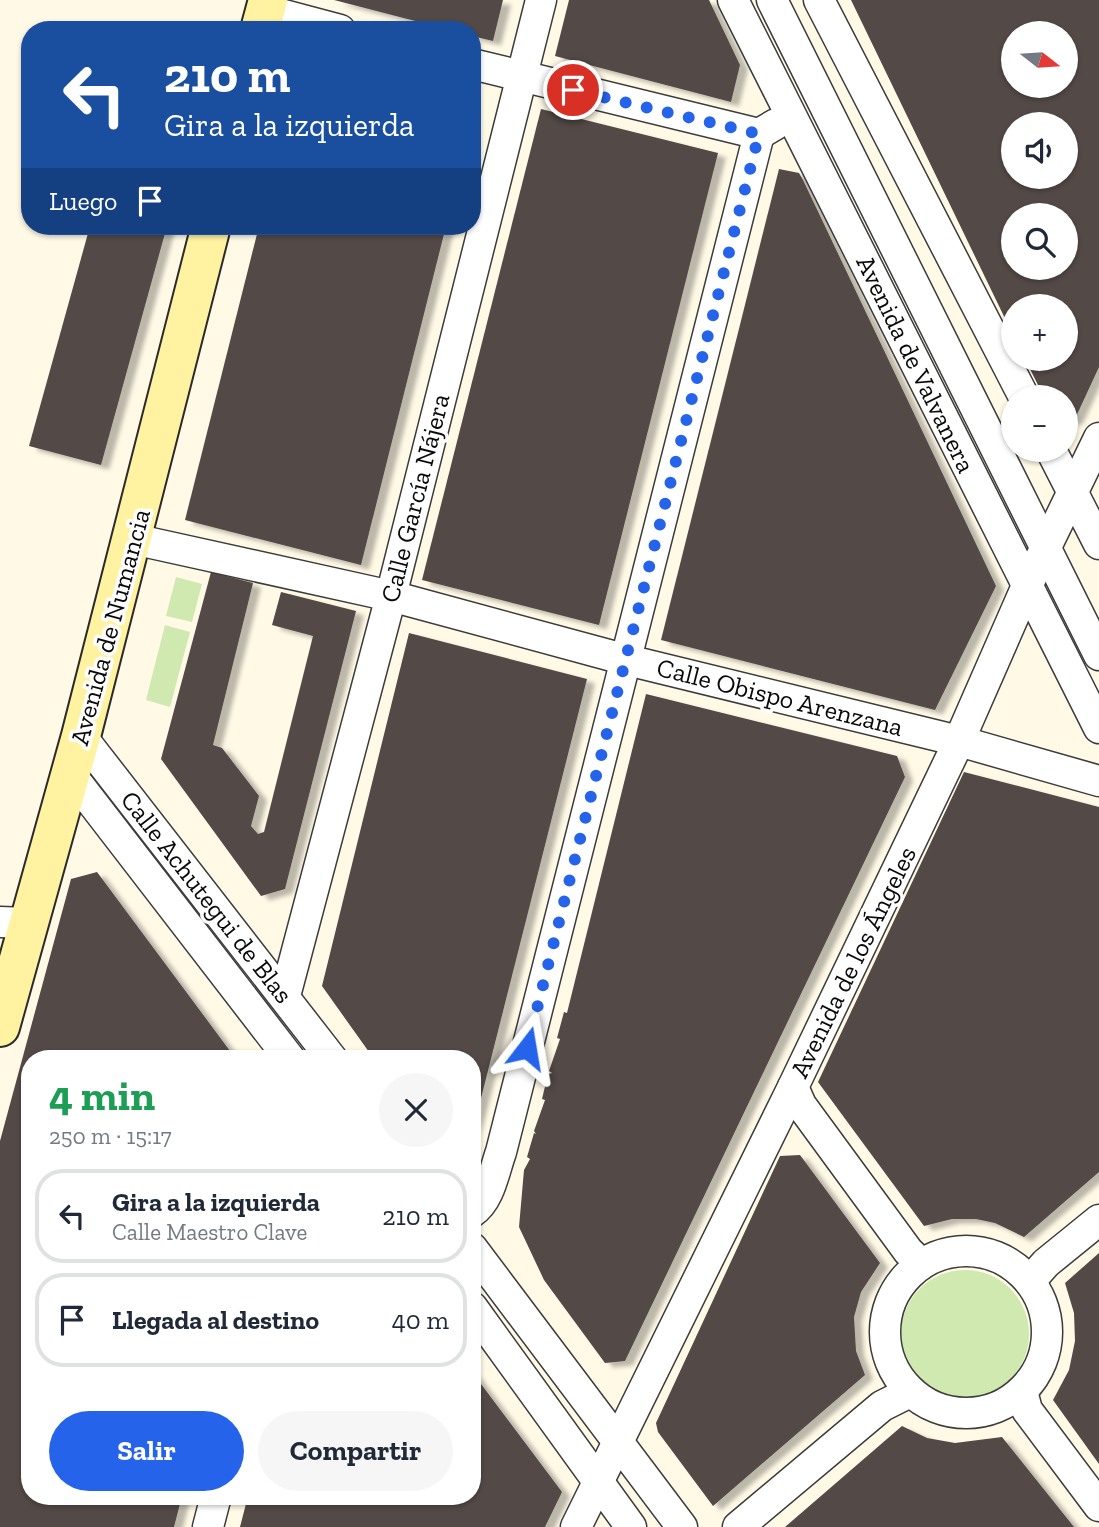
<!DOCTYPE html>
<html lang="es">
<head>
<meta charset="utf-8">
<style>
	body { margin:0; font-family:"Zilla Slab",serif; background:#f6f6f7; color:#1f2937; height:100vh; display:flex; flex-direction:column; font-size:26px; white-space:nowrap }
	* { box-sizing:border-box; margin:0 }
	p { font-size:23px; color:#747a83 }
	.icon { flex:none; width:38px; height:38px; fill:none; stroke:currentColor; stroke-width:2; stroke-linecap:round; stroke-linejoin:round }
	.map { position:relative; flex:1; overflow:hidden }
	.drawer { position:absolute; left:21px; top:1050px; width:460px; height:455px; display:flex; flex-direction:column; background:#fff; border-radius:28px; box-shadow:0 2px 5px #0004 }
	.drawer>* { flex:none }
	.hud { position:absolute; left:21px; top:21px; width:460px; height:214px; border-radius:28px; box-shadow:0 2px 5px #0004; background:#1a4fa0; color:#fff; overflow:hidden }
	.needle { width:46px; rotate:107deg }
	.buttons { position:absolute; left:1001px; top:21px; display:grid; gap:14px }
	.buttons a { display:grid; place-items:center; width:77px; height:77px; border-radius:50%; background:#fff; box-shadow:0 2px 5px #0004; font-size:35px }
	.pin { position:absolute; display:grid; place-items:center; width:60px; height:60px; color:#fff; margin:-30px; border:4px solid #fff; border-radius:50%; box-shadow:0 2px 7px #0007 }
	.me { position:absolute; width:77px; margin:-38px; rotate:14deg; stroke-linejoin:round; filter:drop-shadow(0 0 5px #0008) }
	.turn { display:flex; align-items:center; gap:24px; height:147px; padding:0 28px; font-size:32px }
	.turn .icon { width:91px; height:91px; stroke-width:2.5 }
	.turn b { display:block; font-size:49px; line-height:60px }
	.then { display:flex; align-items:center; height:66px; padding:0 28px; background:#0003; gap:14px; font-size:26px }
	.round { display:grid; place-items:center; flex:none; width:74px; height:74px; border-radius:37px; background:#f6f6f7 }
	.headline { display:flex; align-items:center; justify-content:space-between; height:119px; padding:0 28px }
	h1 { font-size:42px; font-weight:700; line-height:52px; color:#1e9e55 }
	.cta { display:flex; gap:14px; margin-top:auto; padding:14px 28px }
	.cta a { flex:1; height:80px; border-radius:42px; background:#2563eb; color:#fff; font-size:28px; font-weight:700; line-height:80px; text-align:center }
	.cta a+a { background:#f6f6f7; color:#1f2937 }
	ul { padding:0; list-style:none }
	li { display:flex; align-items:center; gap:21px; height:94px; margin:0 14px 10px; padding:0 14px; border:4px solid #e0e1e3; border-radius:28px }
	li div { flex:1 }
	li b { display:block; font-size:26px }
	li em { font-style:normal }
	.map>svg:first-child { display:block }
	.green { fill:#cfe9b0 }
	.building { fill:#524a46; fill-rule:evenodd; filter:url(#shadow) }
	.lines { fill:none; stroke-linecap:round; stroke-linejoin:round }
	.street-casing { stroke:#3c3c3c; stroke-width:33 }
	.secondary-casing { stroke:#2b2b2b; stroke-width:42 }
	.street { stroke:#fff; stroke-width:30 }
	.secondary { stroke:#fff2a1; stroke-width:38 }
	.route { stroke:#2563eb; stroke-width:12; stroke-dasharray:0 21.6 }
	.labels { text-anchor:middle; stroke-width:7; stroke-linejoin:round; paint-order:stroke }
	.street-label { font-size:26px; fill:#090909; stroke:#fff }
</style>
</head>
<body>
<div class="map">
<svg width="1099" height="1527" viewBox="0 0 1099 1527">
	<defs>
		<filter id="shadow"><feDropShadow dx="8" dy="4.5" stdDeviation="2" flood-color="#0004"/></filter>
	</defs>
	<rect width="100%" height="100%" fill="#fff9e6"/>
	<g class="green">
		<path d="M176,577L202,584L192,622L166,616Z"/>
		<path d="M165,625L190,632L170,707L146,700Z"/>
		<circle cx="965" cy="1334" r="64"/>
	</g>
	<g class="building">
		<path d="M334,0H503L493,41L472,36V30H450Z"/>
		<path d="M569,0H709L740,65L731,102L555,56Z"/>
		<path d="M851,0H1099V367L1074,421L1066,418V397H1044L1025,359H1066V306H1013V335ZM1013,33H1066V86H1013ZM1013,124H1066V177H1013ZM1013,215H1066V268H1013Z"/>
		<path d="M541,109L718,153L599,625L422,580Z"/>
		<path d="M779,169L799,173L803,180L996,586L935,710L661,640Z"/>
		<path d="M90,226H167L101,465L29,446Z"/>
		<path d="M259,226H446L361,565L185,520Z"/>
		<path d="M211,572L253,583L213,745L222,748L259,796L251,826L258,834L264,832L313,636L272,625L281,592L356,611L285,889L261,896L161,759Z"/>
		<path d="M409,633L587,679L473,1130L472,1059H374L322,986Z"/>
		<path d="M646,694L897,756L905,777L625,1361L605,1363L544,1280L519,1227L524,1170L530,1159L527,1157L534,1133L536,1134L534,1131L545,1100L542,1099L548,1074L552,1073L549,1071L560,1039L557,1038L564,1012L567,1013Z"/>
		<path d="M964,772L1099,807V1172L1024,1237L995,1223L976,1219H952L924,1226L818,1082Z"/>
		<path d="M97,872L236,1059H30V1496H182L174,1527H0V1141L71,879Z"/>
		<path d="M800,1155L880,1263L861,1292L854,1317L856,1351L865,1375L713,1506L658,1432L656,1423L780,1156Z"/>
		<path d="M1099,1253V1464L1053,1400L1069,1370L1075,1341L1074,1313L1065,1283Z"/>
		<path d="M472,1372L562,1492L545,1527H240L248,1496H472Z"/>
		<path d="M902,1426L927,1438L955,1443L1002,1437L1074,1527H785Z"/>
	</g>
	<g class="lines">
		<g class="street-casing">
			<g id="street">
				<path d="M733,0L1099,728"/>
				<path d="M772,0L1099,655"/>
				<path d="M819,0L1024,397"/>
				<path d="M265,10L340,30"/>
				<path d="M472,64L759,134L776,124"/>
				<path d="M1051,450L1099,544"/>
				<path d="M133,539L391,596L627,660L959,741L1099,781"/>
				<path d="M81,736L332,1059"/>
				<path d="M71,775L290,1059"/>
				<path d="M0,922L27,923"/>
				<path d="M285,996L391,596L541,0"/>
				<path d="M793,1087L801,1105L908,1251L921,1264"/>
				<path d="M472,1212C490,1200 494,1171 501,1152L759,134"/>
				<path d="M472,1248L682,1527"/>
				<circle cx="966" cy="1332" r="81"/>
				<path d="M1030,1281L1046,1263L1099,1220"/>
				<path d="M472,1307L631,1527"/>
				<path d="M1022,1391L1027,1410L1099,1506"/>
				<path d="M208,1527L216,1496"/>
				<path d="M576,1527L793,1087L959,741L1026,588L1099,438"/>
				<path d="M738,1527L882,1406L910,1392"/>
			</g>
		</g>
		<g class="secondary-casing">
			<g id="secondary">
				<path d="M260,30L268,0"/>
				<path d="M0,1027L81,736L211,226"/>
			</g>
		</g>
		<use href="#street" class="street"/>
		<use href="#secondary" class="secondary"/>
	</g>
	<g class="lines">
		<path class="route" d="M527,1048L759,134L573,90"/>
	</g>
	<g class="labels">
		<g class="street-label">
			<text transform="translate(916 364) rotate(64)" y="9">Avenida de Valvanera</text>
			<text transform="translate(415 498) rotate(-76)" y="9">Calle García Nájera</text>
			<text transform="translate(110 627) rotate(-75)" y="9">Avenida de Numancia</text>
			<text transform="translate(780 697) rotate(14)" y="9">Calle Obispo Arenzana</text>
			<text transform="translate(207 897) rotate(52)" y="9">Calle Achutegui de Blas</text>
			<text transform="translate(853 962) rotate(-64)" y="9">Avenida de los Ángeles</text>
		</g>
	</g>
</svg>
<div class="buttons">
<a><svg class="needle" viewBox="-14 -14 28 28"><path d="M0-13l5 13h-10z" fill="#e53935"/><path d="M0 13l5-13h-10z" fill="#747a83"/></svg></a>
<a><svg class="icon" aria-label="sound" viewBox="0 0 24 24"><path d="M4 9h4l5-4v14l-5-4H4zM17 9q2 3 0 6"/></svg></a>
<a><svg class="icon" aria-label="search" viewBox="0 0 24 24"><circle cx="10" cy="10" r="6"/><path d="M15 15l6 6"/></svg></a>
<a>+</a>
<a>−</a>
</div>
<div class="pin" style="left:573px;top:90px;background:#d93025"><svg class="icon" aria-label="arrive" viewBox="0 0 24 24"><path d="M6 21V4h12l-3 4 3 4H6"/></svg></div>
<svg class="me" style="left:527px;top:1048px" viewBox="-20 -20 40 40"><path d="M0-17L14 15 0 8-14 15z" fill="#2563eb" stroke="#fff" stroke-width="4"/></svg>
<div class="hud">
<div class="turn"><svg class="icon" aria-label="left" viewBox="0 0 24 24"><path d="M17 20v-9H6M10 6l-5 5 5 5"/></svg><div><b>210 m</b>Gira a la izquierda</div></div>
<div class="then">Luego<svg class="icon" aria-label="arrive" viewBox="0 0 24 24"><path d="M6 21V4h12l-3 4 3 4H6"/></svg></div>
</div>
<section class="drawer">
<div class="headline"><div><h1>4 min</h1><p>250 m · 15:17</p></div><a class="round"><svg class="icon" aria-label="close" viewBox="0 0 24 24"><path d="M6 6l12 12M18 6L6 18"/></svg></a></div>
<ul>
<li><svg class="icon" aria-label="left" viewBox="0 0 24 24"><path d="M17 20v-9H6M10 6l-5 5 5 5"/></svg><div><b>Gira a la izquierda</b><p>Calle Maestro Clave</p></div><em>210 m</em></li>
<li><svg class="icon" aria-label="arrive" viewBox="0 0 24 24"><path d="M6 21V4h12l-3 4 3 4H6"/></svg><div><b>Llegada al destino</b></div><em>40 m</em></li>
</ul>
<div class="cta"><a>Salir</a><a>Compartir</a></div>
</section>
</div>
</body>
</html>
